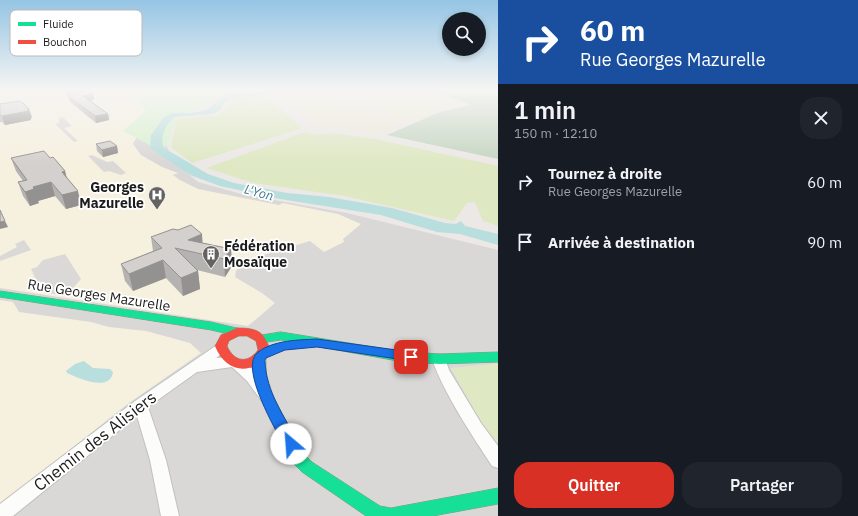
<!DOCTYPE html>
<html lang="fr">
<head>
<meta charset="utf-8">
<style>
	body { margin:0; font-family:"IBM Plex Sans",sans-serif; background:#20242c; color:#f1f3f6; height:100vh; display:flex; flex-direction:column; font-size:15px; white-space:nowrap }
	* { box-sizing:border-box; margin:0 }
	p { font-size:13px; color:#9ea1a6 }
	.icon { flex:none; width:22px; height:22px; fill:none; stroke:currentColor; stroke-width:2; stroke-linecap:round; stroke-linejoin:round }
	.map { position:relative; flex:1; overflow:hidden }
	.drawer { display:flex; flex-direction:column; background:#171b24; width:360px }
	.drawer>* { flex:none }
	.guide { background:#1a4fa0; color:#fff; overflow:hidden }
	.tools { position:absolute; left:442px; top:12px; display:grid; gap:8px }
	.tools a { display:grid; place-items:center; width:44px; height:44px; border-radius:50%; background:#171b24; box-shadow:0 2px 6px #0003; font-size:20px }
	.pin { position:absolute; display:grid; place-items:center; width:34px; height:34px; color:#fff; margin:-17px; border-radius:8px; box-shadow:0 2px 6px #0006 }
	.me { position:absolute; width:44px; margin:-22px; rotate:333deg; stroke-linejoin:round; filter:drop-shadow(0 0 3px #0008) }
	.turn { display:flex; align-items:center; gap:14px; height:84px; padding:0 16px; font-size:18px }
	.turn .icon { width:52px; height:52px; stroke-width:2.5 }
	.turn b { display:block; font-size:28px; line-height:34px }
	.round { display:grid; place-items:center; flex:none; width:42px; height:42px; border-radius:16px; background:#20242c }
	.overview { display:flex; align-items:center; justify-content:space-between; height:68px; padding:0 16px }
	h1 { font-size:24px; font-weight:600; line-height:30px }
	.action { display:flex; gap:8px; margin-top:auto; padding:8px 16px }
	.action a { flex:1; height:46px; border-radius:16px; background:#d93025; color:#fff; font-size:16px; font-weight:600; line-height:46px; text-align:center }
	.action a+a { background:#20242c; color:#f1f3f6 }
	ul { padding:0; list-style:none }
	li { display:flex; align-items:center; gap:12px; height:60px; padding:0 16px }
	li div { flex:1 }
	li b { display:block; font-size:15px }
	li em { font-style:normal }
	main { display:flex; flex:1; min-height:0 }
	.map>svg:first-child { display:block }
	.residential { fill:#dad8d7 }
	.education { fill:#f6f0df }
	.farmland { fill:#ece9d8 }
	.grass { fill:#dee8c3 }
	.cemetery { fill:#c4d5c1 }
	.park { fill:#d7f1d0 }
	.parking { fill:#dbd9d8 }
	.water { fill:#b9dede }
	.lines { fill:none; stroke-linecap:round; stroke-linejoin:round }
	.street-casing { stroke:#c2c0bf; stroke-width:2 }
	.fast-casing { stroke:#95927e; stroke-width:1 }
	.jam-casing { stroke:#95927e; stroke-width:1 }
	.street { fill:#fcfcfb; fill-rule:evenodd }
	.fast { fill:#16e098; fill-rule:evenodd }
	.jam { fill:#f24e42; fill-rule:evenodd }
	.wall { fill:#b5b3b1 }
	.shaded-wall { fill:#949290 }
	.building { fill:#d3d0ce; stroke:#949290 }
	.route { fill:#1a73e8; stroke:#114b97 }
	.labels { text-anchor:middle; stroke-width:3.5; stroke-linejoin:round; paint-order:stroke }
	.far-water-label { font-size:13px; font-style:italic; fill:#417b94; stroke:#fff }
	.poi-label { font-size:14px; font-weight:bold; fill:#1c1c1c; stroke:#fff; text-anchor:end }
	.street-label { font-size:14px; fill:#1c1c1c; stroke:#fff }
	.near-street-label { font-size:17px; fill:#1c1c1c; stroke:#fff }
	.key { fill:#fff; stroke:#bbb; stroke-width:1 }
	.key-label { font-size:11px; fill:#1c1c1c }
</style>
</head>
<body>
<main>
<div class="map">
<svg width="498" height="516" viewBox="0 0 498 516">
	<rect width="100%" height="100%" fill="#ebe8e5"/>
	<path class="residential" d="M0,91H149L157,149L167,146L172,161L198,182L245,195L347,213L498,250V364L451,368L498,452V516H0Z"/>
	<g class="education">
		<path d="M0,91H213L142,127L133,144L141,155L162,167L178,173L173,175L180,180L198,189L279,205L283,203L338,214L361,224L343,239L344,242L324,252L310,241L260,256L241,266L236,271L235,277L262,293L275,303L248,326L0,288Z"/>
		<path d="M0,300L13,302L19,312L91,322L109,327L146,331L190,343L201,353L129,403L0,505Z"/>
	</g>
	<g class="farmland">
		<path d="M283,91H332L401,125L386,133L378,134L313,125L280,99Z"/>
		<path d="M338,91H423L466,104L434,111L425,117L404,123Z"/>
	</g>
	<g class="grass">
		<path d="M258,97L274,103L302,128L192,163L171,147L177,119L219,115L229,107V101Z"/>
		<path d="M305,132L317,135L335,133L380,140L498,166V226L483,221L475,202L467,203L454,221L345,196L254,183L207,168Z"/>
		<path d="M498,364V452L451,368Z"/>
	</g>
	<path class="cemetery" d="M450,91H498V159L387,135L440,112L471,105L439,93Z"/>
	<path class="park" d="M149,91H252L200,106L177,118L167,146L157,149L123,131L146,110L133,96Z"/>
	<g class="parking">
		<path d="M63,117L72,126L64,128L78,141L74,142L55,124L59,123V118Z"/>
		<path d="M92,155L107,162L113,161L126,173L121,175L109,171L104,172L88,156Z"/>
		<path d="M24,240L31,250L0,261V256L17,247L15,244Z"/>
		<path d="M65,254L81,279L66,296L42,292L31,269L37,267L43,260Z"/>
	</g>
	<g class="water">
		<path d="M243,91L238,95L254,91H269L261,95L229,100L224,103L220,110L213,114L174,117C166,125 159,137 164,148L208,174L234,183L287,193L329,197L392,208L445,223L456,224L461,221L465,226L498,234V245L460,234L437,232L381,215L280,199L220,186L190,175L150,148L151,135L164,117L173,113H190L203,111L208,109L223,96Z"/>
		<path d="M84,361L93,368L110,369L113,372C110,393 78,378 67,373L66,371L75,364Z"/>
	</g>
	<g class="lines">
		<g class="street-casing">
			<g id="street">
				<path d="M221,343L225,345L227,348L225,351L216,358C232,357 240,359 252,369V359L254,355L259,354L264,355L266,359V375L273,396L271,400L266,402L261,400L247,381L232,367L197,372L148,407L166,460L179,516H161L150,460L137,416L13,516H0V504L135,401L217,345Z"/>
				<path d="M439,354L444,355L449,370L481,423L498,446V468L492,466C472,435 444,394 432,359L434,355Z"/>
			</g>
		</g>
		<g class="fast-casing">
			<g id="fast">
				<path d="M0,291L211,322L241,329L243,332L241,335L237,336L211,330L0,297Z"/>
				<path d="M281,332L398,351L439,354L498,352V362L439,364L398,361L281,340L261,343L257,342L255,339L257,336Z"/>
				<path d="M266,391L271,392L302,452L312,462L380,506L391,508L498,488V504L433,516H366L302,472L292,462L260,396L261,392Z"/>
			</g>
		</g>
		<g class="jam-casing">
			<path id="jam" d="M237,328C257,328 264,331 270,350C255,377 226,374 215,346L221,335ZM239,336H247L256,341L258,350C248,364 234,362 227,346L229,341Z"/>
		</g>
		<use href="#street" class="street"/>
		<use href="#fast" class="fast"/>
		<use href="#jam" class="jam"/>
	</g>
	<g class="wall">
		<path d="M64,91H90L93,94L94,100H90L108,114L109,120L96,123L69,101L68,95Z"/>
		<path d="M0,104L32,117L31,118V120L5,125L2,122H0Z"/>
		<path d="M96,144L117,146L118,153L103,157L97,151Z"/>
		<path d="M11,158L65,171L67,178L81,205L66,209L55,196L38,201L39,203L30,206L23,196L18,182L23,181L16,171Z"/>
		<path d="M151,237L203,243L231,249L232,266L225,277L197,270L198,271L200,289L183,296L166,278L133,291L125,281L121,264L153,251Z"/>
	</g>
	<g class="shaded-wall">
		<path d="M93,94L94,100L85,101L83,96Z"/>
		<path d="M29,109L32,117L31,118V120L5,125L2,116Z"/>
		<path d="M108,114L109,120L96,123L95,116Z"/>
		<path d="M117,146L118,153L103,157L102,150Z"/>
		<path d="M65,171L68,184L62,172Z"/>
		<path d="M51,182L55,196L38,201L39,203L30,206L25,192L33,187Z"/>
		<path d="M78,191L81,205L66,209L62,195Z"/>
		<path d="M5,221L8,227L0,229V222Z"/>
		<path d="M202,234L203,251L188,240Z"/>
		<path d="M231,249L232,266L225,277L224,259Z"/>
		<path d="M163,260L166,278L133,291L129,274Z"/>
		<path d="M198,271L200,289L183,296L181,278Z"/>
	</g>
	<g class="building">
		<path d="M69,91H90L93,94L83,96L108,114L95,116L67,95L72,94Z"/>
		<path d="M19,101L23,103L29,109H27L29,111L2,116L0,115V104Z"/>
		<path d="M110,141L117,146L102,150L96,144Z"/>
		<path d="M44,151L50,158L53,157L65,171L62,172L78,191L62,195L51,182L33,187L34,189L25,192L18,182L27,180L11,158Z"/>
		<path d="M0,210L5,221L0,222Z"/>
		<path d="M191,225L202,234L188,240L231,249L224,259L175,248L198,271L181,278L163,260L129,274L121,264L162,248L151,237L173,229L178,230Z"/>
	</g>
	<linearGradient id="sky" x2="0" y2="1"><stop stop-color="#95c5e4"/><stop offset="0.55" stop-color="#f6f5f3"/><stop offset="1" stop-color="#f6f5f3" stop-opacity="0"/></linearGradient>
	<rect width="498" height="164" fill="url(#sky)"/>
	<path class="route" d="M317,339L411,352L415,353L417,357L415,360L411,361L317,347L285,350L266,358L265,360C266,394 285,415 298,444L296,449L291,451L286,449C277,432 238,367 258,352C274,340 298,340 317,339Z"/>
	<defs>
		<g id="hospital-pin" transform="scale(0.9)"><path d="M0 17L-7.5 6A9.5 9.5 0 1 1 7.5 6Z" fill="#646362" stroke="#fff"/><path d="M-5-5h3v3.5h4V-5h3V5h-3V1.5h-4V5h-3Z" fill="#fff"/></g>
		<g id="building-pin" transform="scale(0.9)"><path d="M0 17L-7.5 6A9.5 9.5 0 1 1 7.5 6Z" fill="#646362" stroke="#fff"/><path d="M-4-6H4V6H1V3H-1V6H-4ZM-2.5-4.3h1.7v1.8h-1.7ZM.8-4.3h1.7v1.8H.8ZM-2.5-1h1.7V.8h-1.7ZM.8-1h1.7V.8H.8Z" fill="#fff"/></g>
	</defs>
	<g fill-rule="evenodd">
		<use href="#hospital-pin" x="157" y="195"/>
		<use href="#building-pin" x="211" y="254"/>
	</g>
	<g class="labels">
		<g class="far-water-label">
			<text transform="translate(259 192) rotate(15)" y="5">L'Yon</text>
		</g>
		<g class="poi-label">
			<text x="144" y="192">Georges<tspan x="144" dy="16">Mazurelle</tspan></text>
			<text x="224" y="251" text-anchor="start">Fédération<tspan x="224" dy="16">Mosaïque</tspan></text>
		</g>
		<g class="street-label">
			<text transform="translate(99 295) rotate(9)" y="5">Rue Georges Mazurelle</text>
		</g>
		<g class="near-street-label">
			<text transform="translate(95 441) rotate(-38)" y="6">Chemin des Alisiers</text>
		</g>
	</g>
	<rect x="10" y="10" width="132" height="46" rx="6" class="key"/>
	<rect x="18" y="22" width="18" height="4" fill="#16e098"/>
	<rect x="18" y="40" width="18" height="4" fill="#f24e42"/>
	<g class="key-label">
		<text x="43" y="28">Fluide</text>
		<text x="43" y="46">Bouchon</text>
	</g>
</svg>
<div class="tools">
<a><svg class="icon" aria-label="search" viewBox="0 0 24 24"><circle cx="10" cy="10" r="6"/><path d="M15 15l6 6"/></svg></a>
</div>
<div class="pin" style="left:411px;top:357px;background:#d93025"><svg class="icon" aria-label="arrive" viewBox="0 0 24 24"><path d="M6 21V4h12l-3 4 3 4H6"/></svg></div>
<svg class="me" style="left:291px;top:444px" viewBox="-20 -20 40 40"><circle r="19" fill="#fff"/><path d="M0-13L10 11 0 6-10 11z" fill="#1a73e8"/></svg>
</div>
<section class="drawer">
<div class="guide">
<div class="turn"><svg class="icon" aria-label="right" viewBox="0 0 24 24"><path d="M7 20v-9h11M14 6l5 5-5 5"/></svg><div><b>60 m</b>Rue Georges Mazurelle</div></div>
</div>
<div class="overview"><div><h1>1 min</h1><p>150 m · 12:10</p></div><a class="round"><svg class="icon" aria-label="close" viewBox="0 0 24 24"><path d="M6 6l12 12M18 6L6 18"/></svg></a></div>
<ul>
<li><svg class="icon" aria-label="right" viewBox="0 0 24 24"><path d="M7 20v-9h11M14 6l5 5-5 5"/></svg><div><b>Tournez à droite</b><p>Rue Georges Mazurelle</p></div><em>60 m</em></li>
<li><svg class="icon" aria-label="arrive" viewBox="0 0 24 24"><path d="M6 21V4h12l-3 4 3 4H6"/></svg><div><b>Arrivée à destination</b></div><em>90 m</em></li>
</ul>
<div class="action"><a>Quitter</a><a>Partager</a></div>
</section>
</main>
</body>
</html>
